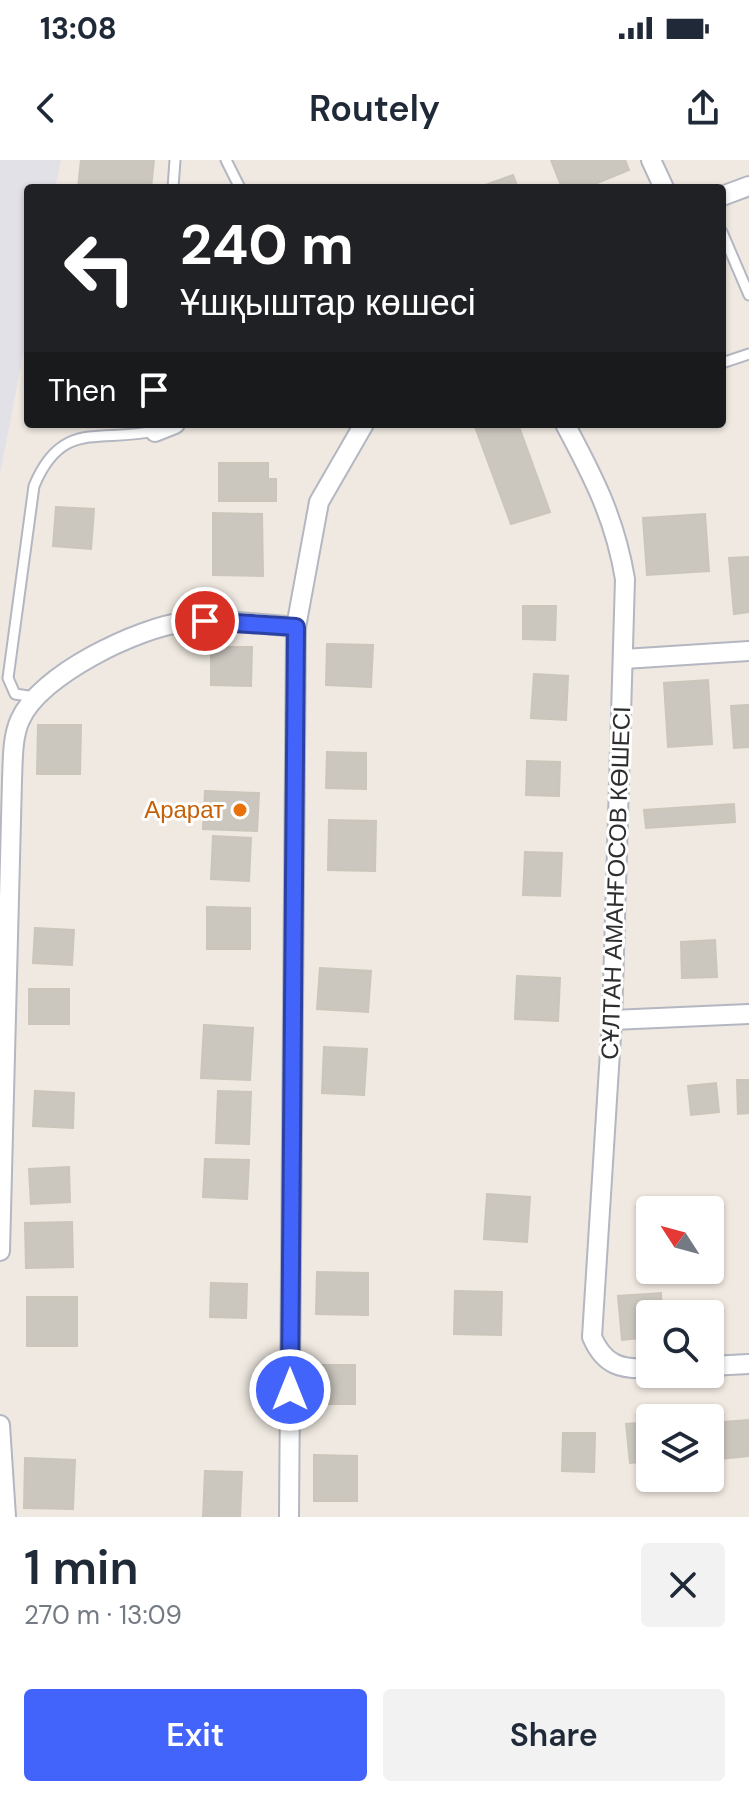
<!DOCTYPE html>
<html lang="en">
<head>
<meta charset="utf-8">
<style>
	body { margin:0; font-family:"DM Sans",sans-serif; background:#f2f2f3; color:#1f2937; height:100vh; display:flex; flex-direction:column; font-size:30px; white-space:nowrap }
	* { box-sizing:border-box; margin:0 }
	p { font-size:26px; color:#747a83 }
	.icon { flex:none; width:44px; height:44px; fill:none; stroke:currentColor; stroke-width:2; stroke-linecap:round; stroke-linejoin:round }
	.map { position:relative; height:1357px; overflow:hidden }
	.sheet { display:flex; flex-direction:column; background:#fff; flex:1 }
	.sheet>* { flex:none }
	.guide { position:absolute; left:24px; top:24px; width:702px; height:244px; border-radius:8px; box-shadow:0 2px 6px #0004; background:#202124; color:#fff; overflow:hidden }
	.needle { width:52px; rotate:306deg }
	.buttons { position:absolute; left:636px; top:1036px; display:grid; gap:16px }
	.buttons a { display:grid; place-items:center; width:88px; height:88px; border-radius:8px; background:#fff; box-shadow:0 2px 6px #0004; font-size:40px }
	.pin { position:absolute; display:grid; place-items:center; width:68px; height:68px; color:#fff; margin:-34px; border:4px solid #fff; border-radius:50%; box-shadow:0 2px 8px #0007 }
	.me { position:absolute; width:88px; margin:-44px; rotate:0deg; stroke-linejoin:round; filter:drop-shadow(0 0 6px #0008) }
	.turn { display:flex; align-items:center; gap:28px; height:168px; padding:0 24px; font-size:36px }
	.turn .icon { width:104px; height:104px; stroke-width:2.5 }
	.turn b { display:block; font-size:56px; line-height:68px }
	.then { display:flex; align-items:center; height:76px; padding:0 24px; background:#0003; gap:16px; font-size:30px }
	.round { display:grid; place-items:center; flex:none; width:84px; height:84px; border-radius:8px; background:#f2f2f3 }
	.headline { display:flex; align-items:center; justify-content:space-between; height:136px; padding:0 24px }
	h1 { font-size:48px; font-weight:600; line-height:60px }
	.primary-button { display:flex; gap:16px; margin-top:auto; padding:16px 24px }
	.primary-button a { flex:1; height:92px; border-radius:8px; background:#4264fb; color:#fff; font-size:32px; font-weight:600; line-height:92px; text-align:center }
	.primary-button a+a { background:#f2f2f3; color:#1f2937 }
	.status { display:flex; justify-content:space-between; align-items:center; height:56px; padding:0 40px; background:#fff; direction:ltr }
	.status svg { height:22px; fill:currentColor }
	header { display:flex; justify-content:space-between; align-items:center; height:104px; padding:0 24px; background:#fff; font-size:36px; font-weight:600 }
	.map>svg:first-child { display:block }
	.industrial { fill:#e3e1e8 }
	.building { fill:#cbc7bf; stroke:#cbc5ba; stroke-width:2 }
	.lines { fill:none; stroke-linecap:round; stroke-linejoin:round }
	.service-casing { stroke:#b4b7c1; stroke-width:13 }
	.minor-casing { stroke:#b4b7c1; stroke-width:22 }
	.service { stroke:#fff; stroke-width:9 }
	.minor { stroke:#fff; stroke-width:18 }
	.route-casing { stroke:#2b41a3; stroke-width:20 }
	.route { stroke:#4264fb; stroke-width:14 }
	.food-dot { fill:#e8710a; stroke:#fff; stroke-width:3 }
	.labels { text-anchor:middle; stroke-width:6; stroke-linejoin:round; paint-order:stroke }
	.food-label { font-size:24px; fill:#c56008; stroke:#fff; text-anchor:end }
	.street-label { font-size:24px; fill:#2e2e2e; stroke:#fff }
</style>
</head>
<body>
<div class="status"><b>13:08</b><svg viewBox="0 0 49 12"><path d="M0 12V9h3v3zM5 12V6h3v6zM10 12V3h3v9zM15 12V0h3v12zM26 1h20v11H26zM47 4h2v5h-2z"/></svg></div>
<header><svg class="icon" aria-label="back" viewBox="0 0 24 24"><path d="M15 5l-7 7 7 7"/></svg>Routely<svg class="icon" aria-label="share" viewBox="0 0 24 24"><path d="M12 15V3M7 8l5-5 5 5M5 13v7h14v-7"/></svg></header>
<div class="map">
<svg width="749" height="1357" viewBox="0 0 749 1357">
	<rect width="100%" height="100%" fill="#efe9e1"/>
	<path class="industrial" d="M0,0H61L55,28H28V168L0,314Z"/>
	<g class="building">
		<path d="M81,0H154L151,28H78Z"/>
		<path d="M551,0H625L629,10L585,28H562Z"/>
		<path d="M513,15L518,28H477Z"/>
		<path d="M474,264H518L550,352L511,364Z"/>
		<path d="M219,303H268V319H276V341H219Z"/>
		<path d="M56,347L94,349L91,389L53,386Z"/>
		<path d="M213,353L262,354L263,416L213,415Z"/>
		<path d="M705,354L709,411L647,415L643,358Z"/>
		<path d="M749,397V452L734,454L729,398Z"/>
		<path d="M523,446H556L555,480L523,479Z"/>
		<path d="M327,484L373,485L371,527L326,525Z"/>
		<path d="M211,487H252L251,526L211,525Z"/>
		<path d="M534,514L568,516L566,560L531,558Z"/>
		<path d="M708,520L712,584L668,587L664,523Z"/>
		<path d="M749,545V587L734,588L731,546Z"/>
		<path d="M38,565H81L80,614H37Z"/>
		<path d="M327,592L366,593V629L326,628Z"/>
		<path d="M527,601L560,602L559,636L526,635Z"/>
		<path d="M205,631L259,633L257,671L203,669Z"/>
		<path d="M734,644L735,662L646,668L644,650Z"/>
		<path d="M329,660L376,661L375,711L328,710Z"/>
		<path d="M213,676L251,678L249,721L211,719Z"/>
		<path d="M525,692L562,693L560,736L523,735Z"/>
		<path d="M207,747L250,748V789H207Z"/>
		<path d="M35,768L74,770L72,805L33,803Z"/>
		<path d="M715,780L717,817L682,818L681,782Z"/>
		<path d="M320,808L371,811L368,852L317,849Z"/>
		<path d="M517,816L560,818L558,861L515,859Z"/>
		<rect x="29" y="829" width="40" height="35"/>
		<path d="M204,865L253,868L250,920L201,918Z"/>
		<path d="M324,887L367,889L364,935L322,933Z"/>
		<path d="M737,920H749V953L738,954Z"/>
		<path d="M716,923L719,952L691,955L688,926Z"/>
		<path d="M35,931L74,933L73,968L33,966Z"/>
		<path d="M218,931L251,932L249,984L216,983Z"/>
		<path d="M205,999L249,1000L247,1039L203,1037Z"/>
		<path d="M69,1007L70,1042L31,1044L29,1009Z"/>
		<path d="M487,1034L530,1037L527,1082L484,1079Z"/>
		<path d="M72,1062L73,1107L26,1108L25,1063Z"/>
		<path d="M317,1112L368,1113V1155L316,1154Z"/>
		<path d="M211,1123L247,1124L246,1158L210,1157Z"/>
		<path d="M455,1131L502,1132L501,1175L454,1174Z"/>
		<path d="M661,1133L662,1154H650V1177L622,1180L618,1136Z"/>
		<rect x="27" y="1137" width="50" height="49"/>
		<rect x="316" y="1205" width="39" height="39"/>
		<path d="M749,1260V1296L710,1300V1263Z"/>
		<path d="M650,1262V1301L630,1303L626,1264Z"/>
		<path d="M563,1273H595L594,1312L562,1311Z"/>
		<path d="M314,1295L357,1296V1341H314Z"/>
		<path d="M25,1298L75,1300L73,1349L24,1348Z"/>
		<path d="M205,1311L242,1312L240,1357H203Z"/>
	</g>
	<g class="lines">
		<g class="service-casing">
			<g id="service">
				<path d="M226,0L240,28"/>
				<path d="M173,28L175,0"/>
				<path d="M722,72L749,135"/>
				<path d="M722,203L749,194"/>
				<path d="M35,537L15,534L8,518L34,326C62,259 99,283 155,271"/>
			</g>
		</g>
		<g class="minor-casing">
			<g id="minor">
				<path d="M651,0L664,28"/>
				<path d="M722,36L749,26"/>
				<path d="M565,264C594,318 615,359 625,419L612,860L592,1177C604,1205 621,1210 650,1208"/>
				<path d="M155,272L175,264"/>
				<path d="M624,499L749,491"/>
				<path d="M612,860L749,854"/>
				<path d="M0,1091L12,620C13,600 12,578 20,560C39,515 139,467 185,462C221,459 259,464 296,467"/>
				<path d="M710,1206L749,1204"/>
				<path d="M0,1265L6,1357"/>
				<path d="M289,1357L296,467L319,342L364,264"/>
			</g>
		</g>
		<use href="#service" class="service"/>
		<use href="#minor" class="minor"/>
	</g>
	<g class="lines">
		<g class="route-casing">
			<path id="route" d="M205,461L296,467L290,1230"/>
		</g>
		<use href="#route" class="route"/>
	</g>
	<circle class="food-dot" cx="240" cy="650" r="8"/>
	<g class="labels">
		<g class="food-label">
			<text x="224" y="658">Арарат</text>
		</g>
		<g class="street-label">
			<text transform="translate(616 723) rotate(-88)" y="8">СҰЛТАН АМАНҒОСОВ КӨШЕСІ</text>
		</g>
	</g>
</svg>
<div class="buttons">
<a><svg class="needle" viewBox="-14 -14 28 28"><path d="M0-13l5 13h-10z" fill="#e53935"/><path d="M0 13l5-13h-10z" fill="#747a83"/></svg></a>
<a><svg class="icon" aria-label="search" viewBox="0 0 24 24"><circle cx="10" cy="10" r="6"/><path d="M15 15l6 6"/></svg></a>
<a><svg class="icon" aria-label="layers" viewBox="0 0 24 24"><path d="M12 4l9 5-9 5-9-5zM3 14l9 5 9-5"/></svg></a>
</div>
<div class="pin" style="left:205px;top:461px;background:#d93025"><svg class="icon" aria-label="arrive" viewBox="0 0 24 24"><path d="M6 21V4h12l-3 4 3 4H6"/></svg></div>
<svg class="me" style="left:290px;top:1230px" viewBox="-20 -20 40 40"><circle r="17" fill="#4264fb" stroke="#fff" stroke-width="3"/><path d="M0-11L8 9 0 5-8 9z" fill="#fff"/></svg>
<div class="guide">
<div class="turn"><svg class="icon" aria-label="left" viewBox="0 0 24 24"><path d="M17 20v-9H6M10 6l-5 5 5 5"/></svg><div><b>240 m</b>Ұшқыштар көшесі</div></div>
<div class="then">Then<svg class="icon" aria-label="arrive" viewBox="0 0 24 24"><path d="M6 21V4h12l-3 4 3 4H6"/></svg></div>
</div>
</div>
<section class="sheet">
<div class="headline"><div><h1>1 min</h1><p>270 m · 13:09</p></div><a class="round"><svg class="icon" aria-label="close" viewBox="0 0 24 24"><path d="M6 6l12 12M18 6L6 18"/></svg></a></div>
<div class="primary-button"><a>Exit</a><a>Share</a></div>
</section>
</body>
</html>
